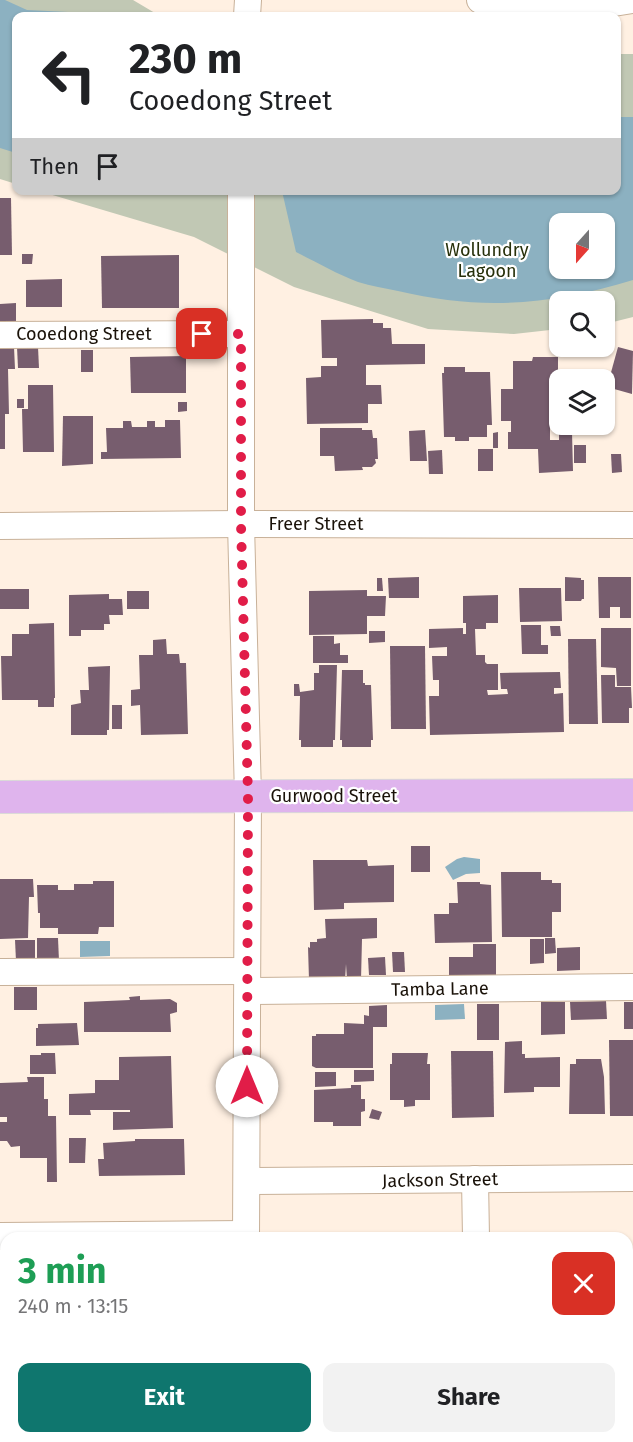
<!DOCTYPE html>
<html lang="en">
<head>
<meta charset="utf-8">
<style>
	body { margin:0; font-family:"Fira Sans",sans-serif; background:#f2f2f2; color:#202124; height:100vh; display:flex; flex-direction:column; font-size:22px; white-space:nowrap }
	* { box-sizing:border-box; margin:0 }
	p { font-size:20px; color:#757577 }
	.icon { flex:none; width:33px; height:33px; fill:none; stroke:currentColor; stroke-width:2; stroke-linecap:round; stroke-linejoin:round }
	.map { position:relative; flex:1; overflow:hidden }
	.drawer { position:absolute; left:0px; top:1232px; width:633px; height:212px; display:flex; flex-direction:column; background:#fff; border-radius:18px 18px 0 0; box-shadow:0 2px 4px #0004 }
	.drawer>* { flex:none }
	.top-card { position:absolute; left:12px; top:12px; width:609px; height:183px; border-radius:12px; box-shadow:0 2px 4px #0004; background:#fff; color:#202124; overflow:hidden }
	.needle { width:39px; rotate:201deg }
	.controls { position:absolute; left:549px; top:213px; display:grid; gap:12px }
	.controls a { display:grid; place-items:center; width:66px; height:66px; border-radius:12px; background:#fff; box-shadow:0 2px 4px #0004; font-size:30px }
	.pin { position:absolute; display:grid; place-items:center; width:51px; height:51px; color:#fff; margin:-26px; border-radius:12px; box-shadow:0 3px 9px #0006 }
	.me { position:absolute; width:66px; margin:-33px; rotate:0deg; stroke-linejoin:round; filter:drop-shadow(0 0 4px #0008) }
	.turn { display:flex; align-items:center; gap:21px; height:126px; padding:0 18px; font-size:27px }
	.turn .icon { width:78px; height:78px; stroke-width:2.5 }
	.turn b { display:block; font-size:42px; line-height:51px }
	.then { display:flex; align-items:center; height:57px; padding:0 18px; background:#0003; gap:12px; font-size:22px }
	.round { display:grid; place-items:center; flex:none; width:63px; height:63px; border-radius:12px; background:#f2f2f2 }
	.head { display:flex; align-items:center; justify-content:space-between; height:102px; padding:0 18px }
	h1 { font-size:36px; font-weight:700; line-height:45px; color:#1e9e55 }
	.action { display:flex; gap:12px; margin-top:auto; padding:12px 18px }
	.action a { flex:1; height:69px; border-radius:12px; background:#0f766e; color:#fff; font-size:24px; font-weight:700; line-height:69px; text-align:center }
	.action a+a { background:#f2f2f2; color:#202124 }
	.map>svg:first-child { display:block }
	.green { fill:#c1c8b4; fill-rule:evenodd }
	.water { fill:#8cb1c1; fill-rule:evenodd }
	.building { fill:#775d6e }
	.lines { fill:none; stroke-linecap:round; stroke-linejoin:round }
	.minor-casing { stroke:#c8b199; stroke-width:28 }
	.major-casing { stroke:#dad9d8; stroke-width:34 }
	.minor { stroke:#fff; stroke-width:26 }
	.major { stroke:#dfb4ed; stroke-width:32 }
	.route { stroke:#e11d48; stroke-width:10; stroke-dasharray:0 18 }
	.labels { text-anchor:middle; stroke-width:4.5; stroke-linejoin:round; paint-order:stroke }
	.park-label { font-size:18px; fill:#27300a; stroke:#fff }
	.street-label { font-size:18px; fill:#1a1209; stroke:#fff }
</style>
</head>
<body>
<div class="map">
<svg width="633" height="1442" viewBox="0 0 633 1442">
	<rect width="100%" height="100%" fill="#fff0e2"/>
	<g class="green">
		<path d="M0,0H133L160,16H16V184L0,179Z"/>
		<path d="M617,54H633V317L605,324L604,302H560L559,329L514,334L428,329L294,287L194,237L39,191L616,190ZM560,224H604V268H560Z"/>
	</g>
	<g class="water">
		<path d="M0,0H5L27,10L89,13L97,16H16V153L0,148Z"/>
		<path d="M617,117H633V280C551,305 482,311 398,291C385,288 371,286 358,282C337,274 316,262 296,252L282,191L616,190ZM560,224H604V268H560Z"/>
		<path d="M464,857L480,859V873L466,874L453,880L445,867L457,859Z"/>
		<path d="M80,941H110V956L80,957Z"/>
		<path d="M464,1004L465,1019L435,1020V1005Z"/>
	</g>
	<g class="building">
		<path d="M0,198H11L12,255H0Z"/>
		<path d="M22,254H33L32,264H22Z"/>
		<path d="M179,255V308H102L101,256Z"/>
		<path d="M62,279V307H26V280Z"/>
		<path d="M16,303V325H0V304Z"/>
		<path d="M373,319V323H383V328H391L392,344H425V364L366,365V385H381L382,404H368V423L307,424L306,378L321,377V366H337V358H322L321,320Z"/>
		<path d="M0,347H14L15,369H8L9,414H5V449H0Z"/>
		<path d="M17,347H38L39,368H18Z"/>
		<path d="M618,347L633,351L632,394L607,387Z"/>
		<rect x="81" y="350" width="12" height="22"/>
		<path d="M186,356V393H131L130,357Z"/>
		<path d="M533,357H558V420L550,421V440H559V432H572L573,471L539,473L538,449H508V432H511V421H501V389H513V361H532Z"/>
		<path d="M444,367H465V372H490L492,425H487V437H469V441H455V437H444L442,373H444Z"/>
		<rect x="560" y="372" width="42" height="8"/>
		<path d="M28,385H53L54,452H23L22,409H28Z"/>
		<rect x="17" y="399" width="7" height="9"/>
		<path d="M178,402H187V411L178,412Z"/>
		<path d="M63,416H93V464L62,466Z"/>
		<path d="M165,420H180L181,458L101,459V452H107L106,428H123V421H131L132,427H147V421H155V427H165Z"/>
		<path d="M320,428H362V430H372L373,438H377L378,459H375L376,463L372,467H362L363,470L335,471L334,456H320Z"/>
		<path d="M425,430L427,461H410L409,431Z"/>
		<path d="M498,432V448H493V433Z"/>
		<rect x="574" y="445" width="12" height="18"/>
		<rect x="478" y="449" width="15" height="22"/>
		<path d="M442,450L443,474H429L428,451Z"/>
		<path d="M611,454H621L622,472L612,473Z"/>
		<path d="M419,577V598H389L388,578Z"/>
		<path d="M565,577L581,578V580H584V599H582L581,601H565Z"/>
		<path d="M598,577H631V618H620V607H610V618H599Z"/>
		<path d="M377,578H382L383,591H377Z"/>
		<path d="M519,588H561L562,621L520,622Z"/>
		<rect x="0" y="589" width="29" height="20"/>
		<path d="M367,590V596H386L385,616H367V634L309,635V591Z"/>
		<rect x="127" y="591" width="22" height="18"/>
		<path d="M109,594V599H122L123,615H109L110,624H104V630H81V636H69V595Z"/>
		<path d="M498,595V623H486V629H475L476,655H485V662L487,664H498V690H487L488,695L508,694L507,689H501L500,673L560,672L561,688H554V694L563,693L564,732L430,735L429,696H439V680H433L432,656H447V647L429,648V629L463,628V634H466V623H463V596Z"/>
		<path d="M54,623L55,698H54V707H38V700H2L1,656H12V634H29V624Z"/>
		<path d="M521,625H541V645H548V654H522Z"/>
		<path d="M550,626H560L561,636H551Z"/>
		<path d="M601,628H631V686H617L616,668L601,667Z"/>
		<path d="M369,631H385V642L369,643Z"/>
		<path d="M313,636H334V644L340,643V655H348V663H313Z"/>
		<path d="M166,639L167,654H179L180,663H186L188,734L141,735L140,705L131,706V690L140,689L139,655H153V640Z"/>
		<path d="M568,639H596L598,724H569Z"/>
		<path d="M390,646H425L426,729H391Z"/>
		<path d="M319,665H337L335,740H333V747H301V740H299L300,696H294V684H299L300,692L314,690V673H319Z"/>
		<path d="M110,666L109,730H107V735H71V705L81,703L80,690H89L88,667Z"/>
		<path d="M342,670H363V683H365V685H371L373,740H371V747H342V740H340Z"/>
		<path d="M601,675H615V687H631L632,708H629V723H602Z"/>
		<rect x="112" y="705" width="10" height="24"/>
		<rect x="411" y="846" width="19" height="26"/>
		<path d="M313,860H367L368,866L394,865V902L344,903V909L314,910Z"/>
		<path d="M501,872H541V880H552V883H561V912H552V937H502Z"/>
		<path d="M0,879H33L34,897H29L28,938L0,939Z"/>
		<path d="M93,881H114V927H99L98,934H58V928H40V913H38L37,885H58V890H74V884H93Z"/>
		<path d="M457,882H480V884L491,885L492,942L435,943L434,914H449V903H458Z"/>
		<path d="M377,918V938L362,939L361,980H347L346,964L345,981L309,980L308,947L310,948V942H317V939L326,938L325,919Z"/>
		<path d="M37,938H58L59,961H37Z"/>
		<path d="M545,938H555L556,953L545,954Z"/>
		<path d="M530,939H544V963L530,964Z"/>
		<path d="M15,940H35V962L16,961Z"/>
		<path d="M473,944H496V977H449V957H473Z"/>
		<path d="M580,947V970L557,971V948Z"/>
		<path d="M392,952H404L405,972H393Z"/>
		<path d="M385,957L386,975H369L368,958Z"/>
		<rect x="14" y="987" width="23" height="23"/>
		<path d="M140,996V1000L170,999L177,1003V1012L170,1014L171,1032H84V1002L130,1000L129,997Z"/>
		<path d="M606,1001L607,1019L571,1020L570,1002Z"/>
		<path d="M541,1002H565V1034L541,1035Z"/>
		<rect x="624" y="1002" width="9" height="27"/>
		<rect x="477" y="1004" width="22" height="36"/>
		<path d="M387,1005V1027H373V1068H316L312,1066V1036H316V1034H344V1023L364,1024V1015L369,1016V1006Z"/>
		<path d="M77,1023L79,1045L36,1046V1028H38V1024Z"/>
		<path d="M609,1040H633V1116H610Z"/>
		<path d="M522,1041V1054H525V1058L560,1057V1087H534V1092L504,1093L505,1042Z"/>
		<path d="M451,1051H493L494,1117L452,1118Z"/>
		<path d="M41,1053H55L56,1074H30V1055H41Z"/>
		<path d="M392,1053H428L427,1064H430V1100H415V1106L404,1107V1100H390V1064H392Z"/>
		<path d="M171,1056L173,1128L113,1130V1112H130V1110H90L91,1115H69V1094L95,1093V1080H119V1057Z"/>
		<path d="M576,1059H601L604,1077L605,1114H569L570,1064H576Z"/>
		<path d="M354,1070H374V1081L354,1082Z"/>
		<path d="M315,1072H336V1086L315,1087Z"/>
		<path d="M27,1077H44V1099H48V1116H56L57,1182H47V1158H20V1146L11,1147L7,1141H0V1122H7V1117H0V1083L28,1082Z"/>
		<path d="M351,1085H361V1099H365V1111L361,1112V1126H333V1122H314V1090L351,1088Z"/>
		<path d="M372,1109L382,1112L379,1120L369,1118Z"/>
		<path d="M69,1138H86L85,1163H69Z"/>
		<path d="M135,1139H184L185,1175L99,1176L98,1159H104L103,1143L135,1141Z"/>
		<path d="M3,1304H6V1404H0V1335H4Z"/>
		<path d="M627,1390H629L630,1417H627Z"/>
		<path d="M627,1423H631L630,1442H594V1437H627Z"/>
		<rect x="166" y="1437" width="31" height="5"/>
		<rect x="307" y="1437" width="31" height="5"/>
		<rect x="366" y="1437" width="17" height="5"/>
		<path d="M403,1437H426L427,1442H403Z"/>
		<rect x="465" y="1437" width="50" height="5"/>
		<rect x="541" y="1437" width="41" height="5"/>
	</g>
	<g class="lines">
		<g class="minor-casing">
			<g id="minor">
				<path d="M480,0L595,6L632,0"/>
				<path d="M247,16L248,0"/>
				<path d="M241,190V524L248,796L246,1238"/>
				<path d="M0,335L241,334"/>
				<path d="M0,526L241,524L633,525"/>
				<path d="M0,972L247,971"/>
				<path d="M248,991L633,987"/>
				<path d="M475,1179L476,1238"/>
				<path d="M247,1181L633,1178"/>
				<path d="M0,1236L246,1234"/>
				<path d="M627,1378H633"/>
				<path d="M247,1437V1442"/>
			</g>
		</g>
		<g class="major-casing">
			<path id="major" d="M0,797L633,795"/>
		</g>
		<use href="#minor" class="minor"/>
		<use href="#major" class="major"/>
	</g>
	<g class="lines">
		<path class="route" d="M202,334H241V524L248,796L247,1086"/>
	</g>
	<g class="labels">
		<g class="park-label">
			<text x="487" y="256">Wollundry<tspan x="487" dy="21">Lagoon</tspan></text>
		</g>
		<g class="street-label">
			<text x="84" y="340">Cooedong Street</text>
			<text x="316" y="530">Freer Street</text>
			<text x="334" y="802">Gurwood Street</text>
			<text transform="translate(440 989) rotate(-1)" y="6">Tamba Lane</text>
			<text transform="translate(440 1180) rotate(-1)" y="6">Jackson Street</text>
		</g>
	</g>
</svg>
<div class="controls">
<a><svg class="needle" viewBox="-14 -14 28 28"><path d="M0-13l5 13h-10z" fill="#e53935"/><path d="M0 13l5-13h-10z" fill="#757577"/></svg></a>
<a><svg class="icon" aria-label="search" viewBox="0 0 24 24"><circle cx="10" cy="10" r="6"/><path d="M15 15l6 6"/></svg></a>
<a><svg class="icon" aria-label="layers" viewBox="0 0 24 24"><path d="M12 4l9 5-9 5-9-5zM3 14l9 5 9-5"/></svg></a>
</div>
<div class="pin" style="left:202px;top:334px;background:#d93025"><svg class="icon" aria-label="arrive" viewBox="0 0 24 24"><path d="M6 21V4h12l-3 4 3 4H6"/></svg></div>
<svg class="me" style="left:247px;top:1086px" viewBox="-20 -20 40 40"><circle r="19" fill="#fff"/><path d="M0-13L10 11 0 6-10 11z" fill="#e11d48"/></svg>
<div class="top-card">
<div class="turn"><svg class="icon" aria-label="left" viewBox="0 0 24 24"><path d="M17 20v-9H6M10 6l-5 5 5 5"/></svg><div><b>230 m</b>Cooedong Street</div></div>
<div class="then">Then<svg class="icon" aria-label="arrive" viewBox="0 0 24 24"><path d="M6 21V4h12l-3 4 3 4H6"/></svg></div>
</div>
<section class="drawer">
<div class="head"><div><h1>3 min</h1><p>240 m · 13:15</p></div><a class="round" style="background:#d93025;color:#fff"><svg class="icon" aria-label="close" viewBox="0 0 24 24"><path d="M6 6l12 12M18 6L6 18"/></svg></a></div>
<div class="action"><a>Exit</a><a>Share</a></div>
</section>
</div>
</body>
</html>
